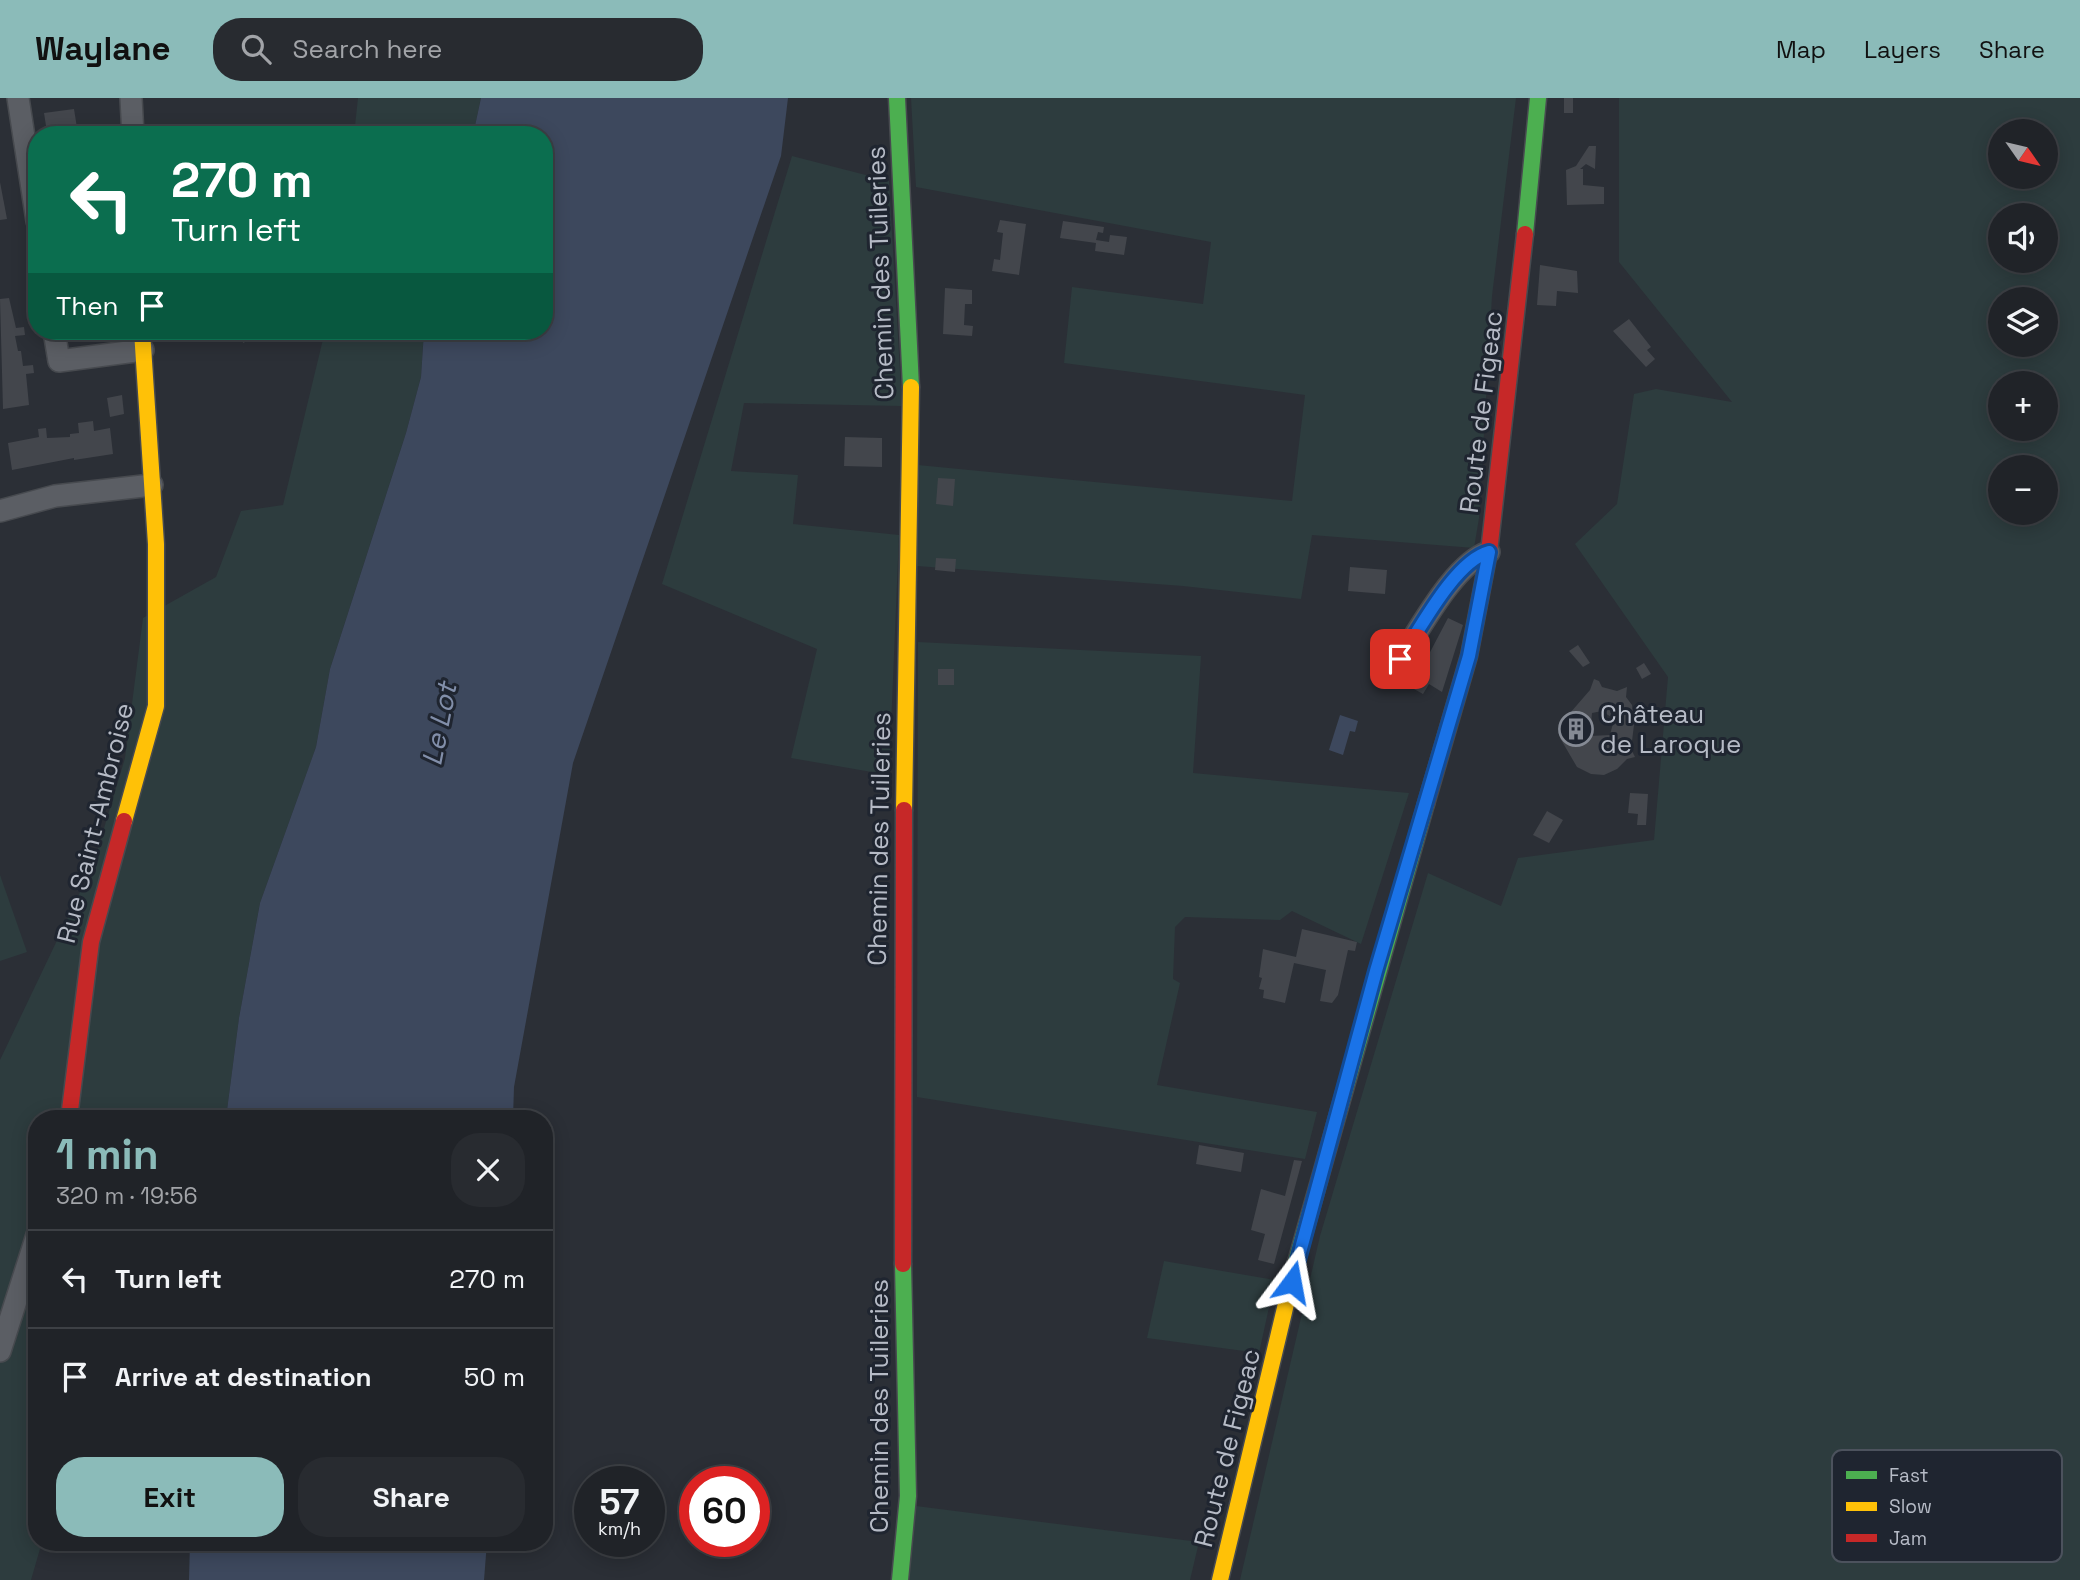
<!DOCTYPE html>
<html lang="en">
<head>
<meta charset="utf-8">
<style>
	body { margin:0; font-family:"Space Grotesk",sans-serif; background:#282b30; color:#f1f3f6; height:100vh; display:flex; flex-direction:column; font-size:26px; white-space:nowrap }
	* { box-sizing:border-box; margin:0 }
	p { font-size:23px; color:#a2a4a8 }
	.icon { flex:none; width:38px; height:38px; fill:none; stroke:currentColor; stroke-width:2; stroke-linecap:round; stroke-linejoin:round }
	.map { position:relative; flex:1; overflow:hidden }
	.sheet { position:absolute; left:28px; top:1012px; width:525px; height:441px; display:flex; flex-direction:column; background:#202328; border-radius:28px; box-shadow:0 4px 18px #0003,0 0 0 2px #3d4045 }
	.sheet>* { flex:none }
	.guide { position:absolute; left:28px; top:28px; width:525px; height:214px; border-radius:28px; box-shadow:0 4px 18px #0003,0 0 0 2px #3d4045; background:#0b6e4f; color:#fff; overflow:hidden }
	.needle { width:46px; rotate:124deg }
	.buttons { position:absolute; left:1988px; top:21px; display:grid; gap:14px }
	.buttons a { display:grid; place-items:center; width:70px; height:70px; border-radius:50%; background:#202328; box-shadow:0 4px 18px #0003,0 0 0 2px #3d4045; font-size:35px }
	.speed { position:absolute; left:574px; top:1368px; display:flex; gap:14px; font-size:35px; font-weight:700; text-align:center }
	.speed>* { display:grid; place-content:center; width:91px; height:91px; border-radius:50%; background:#202328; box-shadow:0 4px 18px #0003,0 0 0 2px #3d4045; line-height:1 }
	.speed small { font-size:18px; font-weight:400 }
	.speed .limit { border:10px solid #d22; background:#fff; color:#111 }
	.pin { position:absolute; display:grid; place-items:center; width:60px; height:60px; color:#fff; margin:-30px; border-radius:14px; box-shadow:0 4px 10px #0006 }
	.me { position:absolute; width:77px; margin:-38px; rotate:13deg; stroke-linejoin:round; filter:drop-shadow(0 0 5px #0008) }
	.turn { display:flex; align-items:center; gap:24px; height:147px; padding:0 28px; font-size:32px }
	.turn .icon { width:91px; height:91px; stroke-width:2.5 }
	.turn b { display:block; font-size:49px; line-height:60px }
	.then { display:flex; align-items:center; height:66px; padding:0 28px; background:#0003; gap:14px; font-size:26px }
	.round { display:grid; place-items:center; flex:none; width:74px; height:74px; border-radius:28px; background:#282b30 }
	.summary { display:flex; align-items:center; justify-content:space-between; height:119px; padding:0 28px }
	h1 { font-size:42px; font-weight:600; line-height:52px; color:#8bbbb9 }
	.button { display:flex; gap:14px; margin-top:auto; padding:14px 28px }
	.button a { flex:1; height:80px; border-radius:28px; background:#8bbbb9; color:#111; font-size:28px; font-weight:600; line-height:80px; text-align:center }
	.button a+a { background:#282b30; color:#f1f3f6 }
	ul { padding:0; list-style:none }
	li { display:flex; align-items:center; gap:21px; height:98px; padding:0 28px; border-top:2px solid #3d4045 }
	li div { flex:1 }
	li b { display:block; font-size:26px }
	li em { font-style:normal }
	header { display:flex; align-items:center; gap:42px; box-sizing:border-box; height:98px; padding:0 35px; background:#8bbbb9; color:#111 }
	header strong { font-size:33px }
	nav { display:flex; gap:38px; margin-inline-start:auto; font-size:24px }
	.search { width:490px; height:63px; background:#282b30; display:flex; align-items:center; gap:18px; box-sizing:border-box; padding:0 24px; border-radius:28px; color:#a2a4a8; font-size:26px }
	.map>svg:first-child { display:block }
	.green { fill:#2d3c3e; fill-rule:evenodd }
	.water { fill:#3d485d }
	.building { fill:#43464c; fill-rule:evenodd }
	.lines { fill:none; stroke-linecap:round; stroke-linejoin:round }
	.street-casing { stroke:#474a4f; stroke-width:24 }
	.fast-casing { stroke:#474a4f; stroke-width:19 }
	.slow-casing { stroke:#474a4f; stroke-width:19 }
	.jam-casing { stroke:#474a4f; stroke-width:19 }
	.street { stroke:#5b5e64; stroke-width:21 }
	.fast { stroke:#4caf50; stroke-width:16 }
	.slow { stroke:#ffc107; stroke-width:16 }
	.jam { stroke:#c62828; stroke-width:16 }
	.route-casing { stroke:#114b97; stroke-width:18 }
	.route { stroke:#1a73e8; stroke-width:12 }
	.labels { text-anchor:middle; stroke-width:6; stroke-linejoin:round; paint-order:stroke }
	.street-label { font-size:26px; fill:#b6bbc6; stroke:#1f2530 }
	.poi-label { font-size:26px; fill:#b6bbc6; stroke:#1f2530; text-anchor:start }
	.water-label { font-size:28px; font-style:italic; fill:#828faa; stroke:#1f2530 }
	.key { fill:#1f2530; stroke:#4c525d; stroke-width:2 }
	.key-label { font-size:19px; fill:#b6bbc6 }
</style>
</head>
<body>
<header>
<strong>Waylane</strong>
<div class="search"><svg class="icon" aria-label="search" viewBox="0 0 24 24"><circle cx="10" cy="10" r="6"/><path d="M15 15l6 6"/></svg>Search here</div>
<nav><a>Map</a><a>Layers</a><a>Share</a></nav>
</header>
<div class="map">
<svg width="2080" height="1482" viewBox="0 0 2080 1482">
	<rect width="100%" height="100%" fill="#2b2f36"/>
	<g class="green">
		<path d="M358,0H481L473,37H354Z"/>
		<path d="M911,0H1516L1492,198L1479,420L1474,450L1312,437L1301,501L1183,488L917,468L918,367L1292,403L1305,297L1064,265L1072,189L1203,206L1211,144L916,89Z"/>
		<path d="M1619,0H2080V1482H1240L1320,1138L1428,775L1501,808L1518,760L1654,742L1668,579L1575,446L1617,406L1634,296L1656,291L1732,304L1619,164ZM2000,33H2046V79H2000ZM2046,117V163H2000V117ZM2046,201V247H2000V201ZM2000,285H2046V331H2000ZM2000,369H2046V415H2000Z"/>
		<path d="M792,58L889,83L902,308L744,305L731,373L798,377L793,426L899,437L889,677L791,660L817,551L662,486Z"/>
		<path d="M325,233H424L421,279L406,335L330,571L316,649L260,805L239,920L226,1020H37V1444H42L31,1482H0V962L93,767L125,660L143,520L216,479L241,413L283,407Z"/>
		<path d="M918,544L1201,558L1193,675L1409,695L1361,846L1292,813L1280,822L1185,819L1175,829L1173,881L1180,885L1157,987L1317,1014L1305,1061L917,999Z"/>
		<path d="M0,777L27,854L0,863Z"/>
		<path d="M1164,1163L1275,1182L1259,1255L1147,1240Z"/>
		<path d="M916,1408L1199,1444L1190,1482H909Z"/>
	</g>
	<g class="water">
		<path d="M481,0H788L781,58L573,665L514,989L513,1020H226L239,920L260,805L316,649L330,571L406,335L421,279L424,233H544V37H473Z"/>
		<path d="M1340,617L1358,623L1355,634L1350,633L1343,657L1329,652Z"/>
		<path d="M190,1444H487L484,1482H189Z"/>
	</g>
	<g class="building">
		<rect x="1564" y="0" width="9" height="15"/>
		<path d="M74,11L77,30L69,32L70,37L47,34L44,15Z"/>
		<path d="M1589,48H1596L1595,71L1586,66L1580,71H1583V87L1604,89V106L1567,107L1566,72L1576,68Z"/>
		<path d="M0,84L7,121L0,122Z"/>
		<path d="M1000,122L1026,126L1019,177L992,173L994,161L1000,162L1003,135L997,134Z"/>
		<path d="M1063,123L1104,129L1103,135L1098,134L1096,142L1109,144L1110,137L1127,139L1124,157L1095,153L1096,145L1060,140Z"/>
		<path d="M1540,167L1577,173L1578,195L1557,193L1556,208L1537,207Z"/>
		<path d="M945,190L972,192V206H965L964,227L973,228L972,238L943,236Z"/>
		<path d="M9,200L16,230L24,229L25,237L15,238L18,253H21L23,268L33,267L34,275L26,276L29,307L3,311L0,201Z"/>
		<path d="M1629,221L1651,249L1647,252L1655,261L1646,269L1613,233Z"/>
		<path d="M241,233H269L243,245Z"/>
		<path d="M122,297L124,316L110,319L107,300Z"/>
		<path d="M93,323L94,333L110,330L113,356L74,362V360L12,372L8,345L39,339L38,331L46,330L47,340L70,339V336L79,335L78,325Z"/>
		<path d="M845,339L882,340V369L844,368Z"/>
		<path d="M938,380L955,381L953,408L936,406Z"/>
		<path d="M936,460L956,461L955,474L935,472Z"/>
		<path d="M1350,469L1387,472L1385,496L1348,493Z"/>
		<path d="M1448,520L1463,527L1442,594L1429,586L1423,596L1414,591L1424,564L1413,559L1417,553L1428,558Z"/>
		<path d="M1578,547L1590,565L1583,569L1569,553Z"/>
		<path d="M1644,565L1651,576L1642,581L1636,570Z"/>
		<rect x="938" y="571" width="16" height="16"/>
		<path d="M1594,581L1599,583L1602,589L1617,593L1627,589L1626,599L1632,607L1633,616L1640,621L1634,627L1631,651L1635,659L1627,661L1617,671L1604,677L1591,676L1577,669L1560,640L1564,622L1590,592ZM1602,613L1614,621L1610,637L1590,638L1592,615Z"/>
		<path d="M1630,695L1648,696L1646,727H1637L1638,716L1628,715Z"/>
		<path d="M1547,713L1563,722L1549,745L1533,737Z"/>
		<path d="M1302,831L1357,844L1355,853L1348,852L1338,897L1332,905L1320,903L1326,872L1294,865L1285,905L1263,900L1264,892L1259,891L1262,880L1259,879L1263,851L1296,859Z"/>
		<path d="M1199,1047L1244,1055L1241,1074L1196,1066Z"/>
		<path d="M1294,1062L1302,1063L1274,1166L1258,1162L1265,1136L1251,1132L1261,1091L1285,1098Z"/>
	</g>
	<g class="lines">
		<g class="street-casing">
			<g id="street">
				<path d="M18,0L37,123"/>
				<path d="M131,0L133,37"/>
				<path d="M54,233L59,263L143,252"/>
				<path d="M0,413L55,398L152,387"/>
				<path d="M1400,561C1420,531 1455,464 1489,454"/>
				<path d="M0,1253L37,1137"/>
			</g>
		</g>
		<g class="fast-casing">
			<g id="fast">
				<path d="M897,0L911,289"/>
				<path d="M1525,136L1538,0"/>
				<path d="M1296,1164L1426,706"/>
				<path d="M900,1482L908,1398L903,1166"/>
			</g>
		</g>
		<g class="slow-casing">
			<g id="slow">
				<path d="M904,712L911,289"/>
				<path d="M124,723L156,608V446L142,233"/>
				<path d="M1220,1482L1296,1164"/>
			</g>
		</g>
		<g class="jam-casing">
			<g id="jam">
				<path d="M1426,706L1469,558L1489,454L1525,136"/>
				<path d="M69,1020L91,844L124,723"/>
				<path d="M903,1166L904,712"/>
			</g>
		</g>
		<use href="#street" class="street"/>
		<use href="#fast" class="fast"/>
		<use href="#slow" class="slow"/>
		<use href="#jam" class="jam"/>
	</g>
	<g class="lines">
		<g class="route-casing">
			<path id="route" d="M1292,1184L1376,873L1469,558L1489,454C1455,463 1420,531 1400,561"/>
		</g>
		<use href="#route" class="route"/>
	</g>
	<defs>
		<g id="building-ring" transform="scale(1.75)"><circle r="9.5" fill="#1f2530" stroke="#858a94" stroke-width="1.5"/><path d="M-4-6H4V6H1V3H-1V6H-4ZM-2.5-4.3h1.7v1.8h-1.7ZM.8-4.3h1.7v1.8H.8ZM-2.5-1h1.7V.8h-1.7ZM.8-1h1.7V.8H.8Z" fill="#858a94"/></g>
	</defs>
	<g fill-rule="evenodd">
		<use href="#building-ring" x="1576" y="631"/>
	</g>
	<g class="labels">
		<g class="street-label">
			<text transform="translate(880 175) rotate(-92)" y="9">Chemin des Tuileries</text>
			<text transform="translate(1481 314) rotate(-83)" y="9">Route de Figeac</text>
			<text transform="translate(95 725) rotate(-76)" y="9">Rue Saint-Ambroise</text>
			<text transform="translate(879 741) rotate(-89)" y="9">Chemin des Tuileries</text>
			<text transform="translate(879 1308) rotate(-90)" y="9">Chemin des Tuileries</text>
			<text transform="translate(1227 1350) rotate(-76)" y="9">Route de Figeac</text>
		</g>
		<g class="poi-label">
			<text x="1600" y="625">Château<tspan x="1600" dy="30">de Laroque</tspan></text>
		</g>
		<g class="water-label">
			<text transform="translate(439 626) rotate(-79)" y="10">Le Lot</text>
		</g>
	</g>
	<rect x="1832" y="1352" width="230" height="112" rx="10" class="key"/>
	<rect x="1846" y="1373" width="31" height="8" fill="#4caf50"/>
	<rect x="1846" y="1404" width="31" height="9" fill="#ffc107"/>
	<rect x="1846" y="1436" width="31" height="8" fill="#c62828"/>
	<g class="key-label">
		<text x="1889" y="1384">Fast</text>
		<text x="1889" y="1415">Slow</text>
		<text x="1889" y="1447">Jam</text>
	</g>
</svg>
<div class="buttons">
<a><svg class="needle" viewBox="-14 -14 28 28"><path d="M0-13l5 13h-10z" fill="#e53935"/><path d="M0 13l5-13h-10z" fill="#a2a4a8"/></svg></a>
<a><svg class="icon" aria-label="sound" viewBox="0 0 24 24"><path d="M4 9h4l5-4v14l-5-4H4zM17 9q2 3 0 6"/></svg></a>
<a><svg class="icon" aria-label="layers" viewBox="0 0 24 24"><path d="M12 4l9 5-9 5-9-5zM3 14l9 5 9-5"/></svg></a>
<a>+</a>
<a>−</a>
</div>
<div class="speed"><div>57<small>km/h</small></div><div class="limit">60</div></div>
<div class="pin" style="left:1400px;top:561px;background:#d93025"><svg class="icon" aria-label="arrive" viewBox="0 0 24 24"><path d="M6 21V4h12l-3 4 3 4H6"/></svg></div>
<svg class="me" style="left:1292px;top:1184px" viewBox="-20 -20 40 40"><path d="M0-17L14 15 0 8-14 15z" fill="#1a73e8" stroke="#fff" stroke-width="4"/></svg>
<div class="guide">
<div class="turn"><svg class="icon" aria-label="left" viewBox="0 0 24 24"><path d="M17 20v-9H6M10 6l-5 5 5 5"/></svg><div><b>270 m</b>Turn left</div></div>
<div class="then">Then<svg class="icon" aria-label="arrive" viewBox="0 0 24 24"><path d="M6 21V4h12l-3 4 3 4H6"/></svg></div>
</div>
<section class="sheet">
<div class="summary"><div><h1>1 min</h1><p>320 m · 19:56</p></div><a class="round"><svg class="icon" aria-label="close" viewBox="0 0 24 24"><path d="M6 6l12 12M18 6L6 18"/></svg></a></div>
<ul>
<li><svg class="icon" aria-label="left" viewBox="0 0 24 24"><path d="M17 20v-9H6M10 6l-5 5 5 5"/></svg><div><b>Turn left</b></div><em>270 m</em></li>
<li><svg class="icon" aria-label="arrive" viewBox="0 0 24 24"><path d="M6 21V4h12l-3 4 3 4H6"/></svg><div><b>Arrive at destination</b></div><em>50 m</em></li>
</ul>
<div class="button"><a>Exit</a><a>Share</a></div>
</section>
</div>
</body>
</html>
